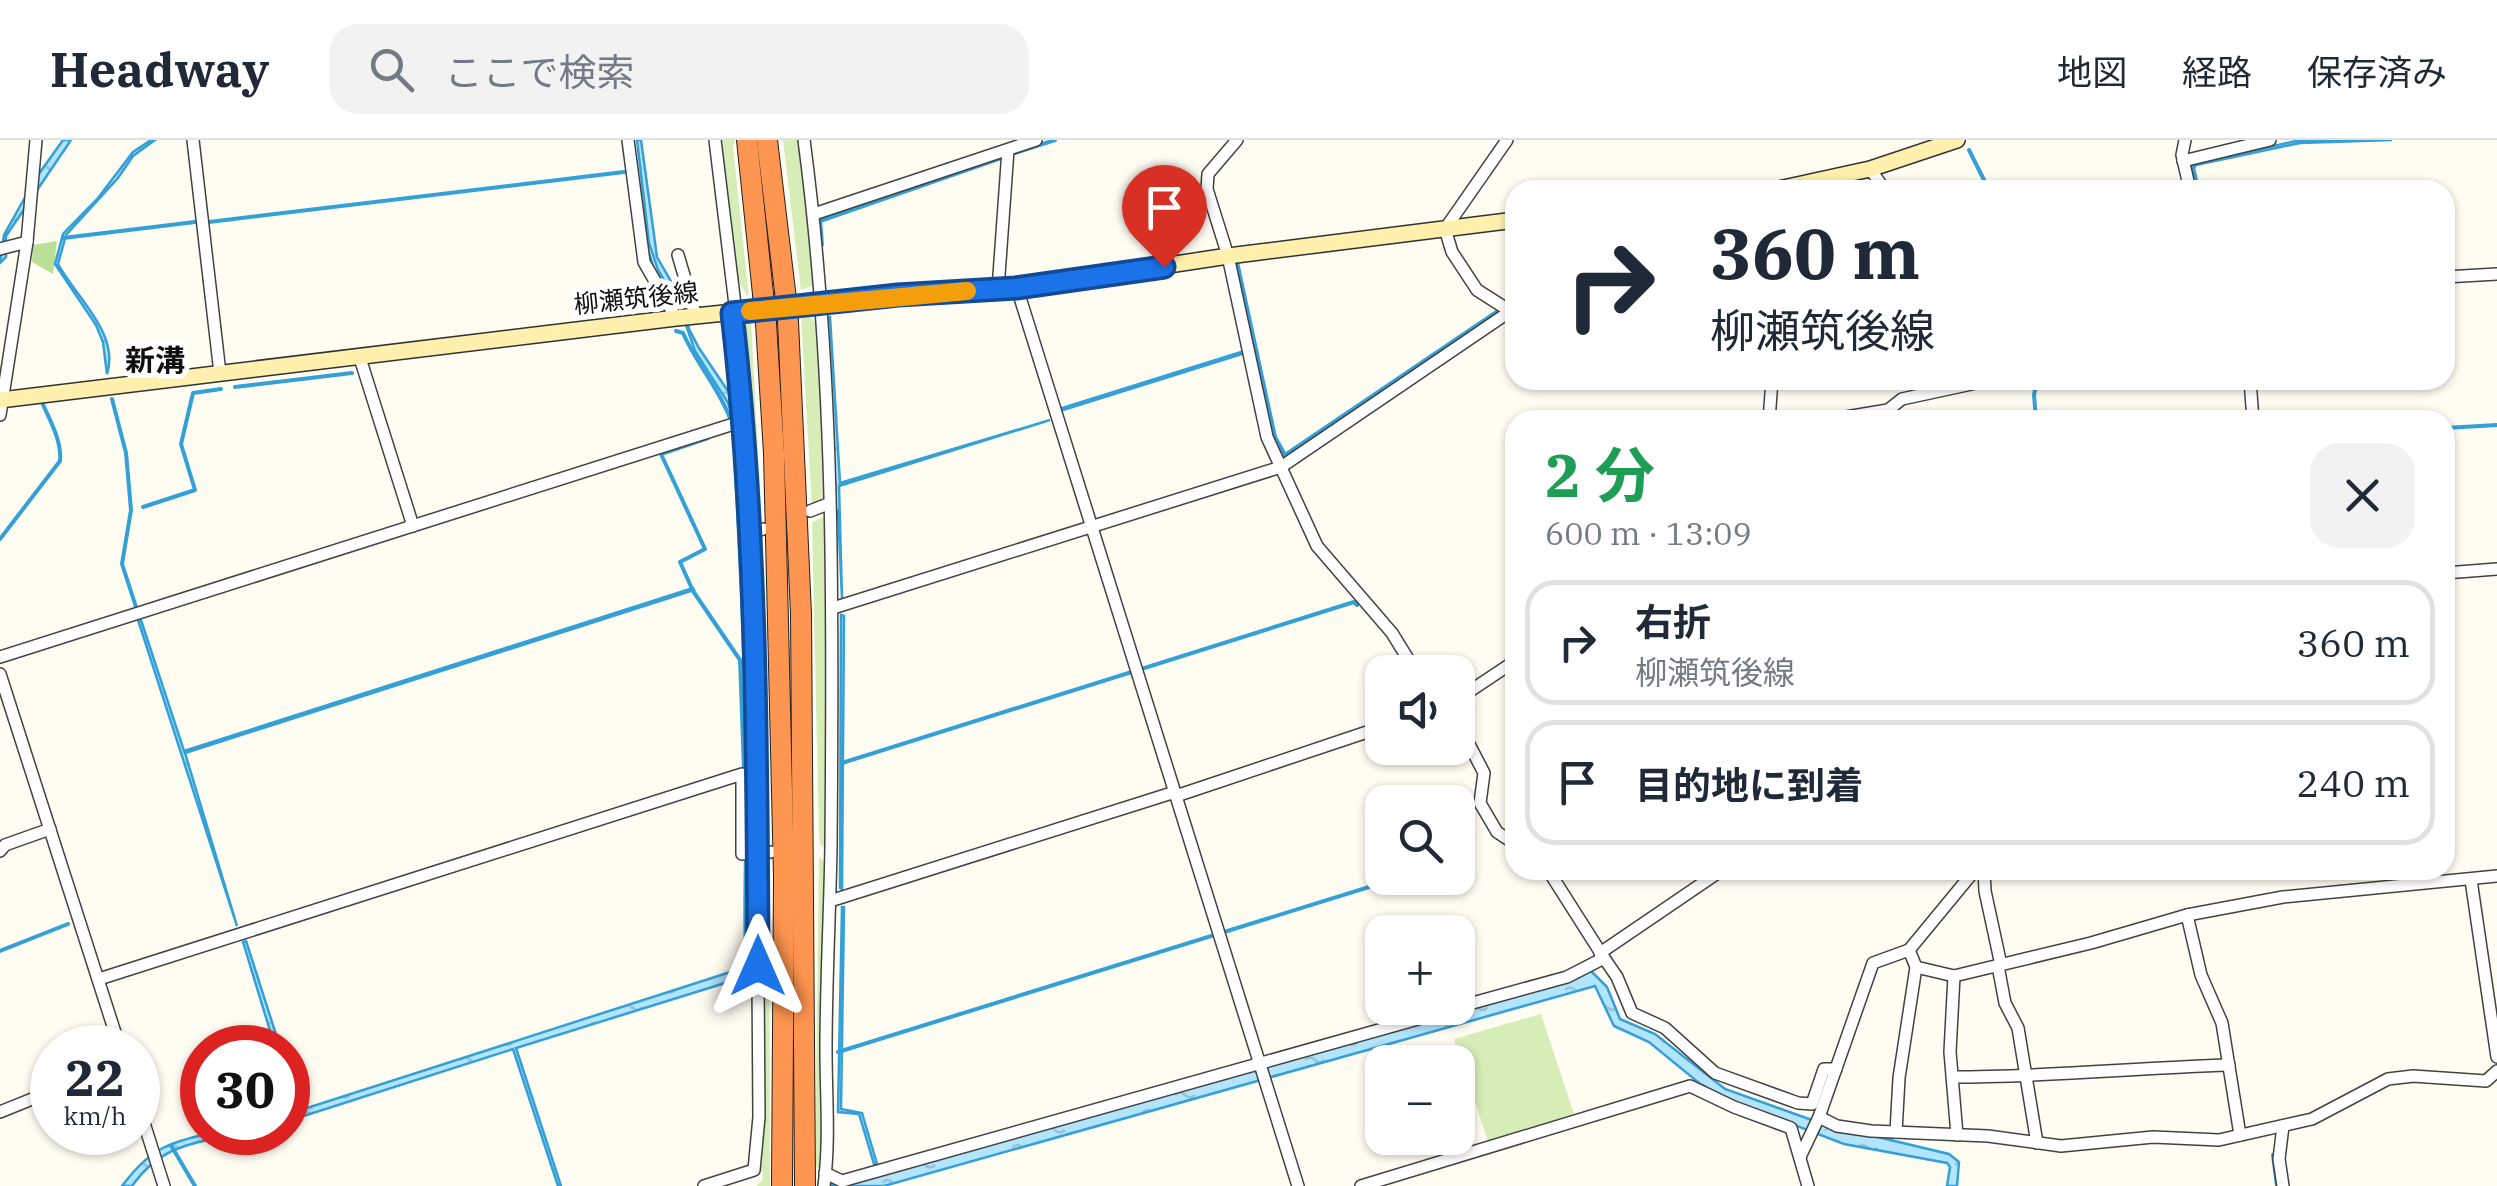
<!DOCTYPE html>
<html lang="ja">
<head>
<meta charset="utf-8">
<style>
	body { margin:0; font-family:"IBM Plex Serif","Noto Sans JP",serif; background:#f2f2f3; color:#1f2937; height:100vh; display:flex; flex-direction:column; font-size:38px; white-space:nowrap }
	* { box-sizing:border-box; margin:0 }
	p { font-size:32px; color:#747a83 }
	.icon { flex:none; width:55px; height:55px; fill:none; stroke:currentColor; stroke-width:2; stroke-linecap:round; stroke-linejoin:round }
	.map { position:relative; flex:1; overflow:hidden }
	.panel { position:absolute; left:1505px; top:270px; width:950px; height:470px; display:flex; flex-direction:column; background:#fff; border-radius:30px; box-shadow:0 2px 8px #0004 }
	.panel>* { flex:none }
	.top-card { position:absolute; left:1505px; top:40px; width:950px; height:210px; border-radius:30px; box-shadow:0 2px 8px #0004; background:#fff; color:#1f2937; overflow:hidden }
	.tools { position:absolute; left:1365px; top:515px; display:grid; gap:20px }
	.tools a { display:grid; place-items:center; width:110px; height:110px; border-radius:20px; background:#fff; box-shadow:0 2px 8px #0004; font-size:50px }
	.speed { position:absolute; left:30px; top:885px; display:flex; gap:20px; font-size:50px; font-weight:700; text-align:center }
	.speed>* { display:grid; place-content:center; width:130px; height:130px; border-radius:50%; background:#fff; box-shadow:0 2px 8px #0004; line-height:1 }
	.speed small { font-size:25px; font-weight:400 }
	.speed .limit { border:15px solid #d22; background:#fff; color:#111 }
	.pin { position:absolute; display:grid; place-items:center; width:85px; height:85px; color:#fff; margin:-102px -42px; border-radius:50% 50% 50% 0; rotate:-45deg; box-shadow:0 0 10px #0007 }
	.pin .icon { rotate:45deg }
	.me { position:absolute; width:110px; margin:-55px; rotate:0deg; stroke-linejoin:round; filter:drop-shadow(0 0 8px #0008) }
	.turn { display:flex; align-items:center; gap:35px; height:210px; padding:0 40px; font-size:45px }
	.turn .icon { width:130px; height:130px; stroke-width:2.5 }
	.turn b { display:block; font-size:70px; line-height:85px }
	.round { display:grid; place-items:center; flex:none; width:105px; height:105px; border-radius:30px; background:#f2f2f3 }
	.head { display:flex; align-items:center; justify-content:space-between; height:170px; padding:0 40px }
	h1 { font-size:60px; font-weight:700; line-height:75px; color:#1e9e55 }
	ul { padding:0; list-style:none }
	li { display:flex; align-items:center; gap:30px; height:125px; margin:0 20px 15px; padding:0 20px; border:5px solid #e0e1e3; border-radius:30px }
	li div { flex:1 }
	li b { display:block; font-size:38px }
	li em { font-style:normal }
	header { display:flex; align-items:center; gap:60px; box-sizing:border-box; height:140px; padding:0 50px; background:#fff; border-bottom:2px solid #e0e1e3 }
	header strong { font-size:48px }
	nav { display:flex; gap:55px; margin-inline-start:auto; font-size:35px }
	.search { width:700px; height:90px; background:#f2f2f3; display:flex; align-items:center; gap:25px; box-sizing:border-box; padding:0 35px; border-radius:30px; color:#747a83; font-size:38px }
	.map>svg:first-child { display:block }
	.grass { fill:#d7edb8 }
	.forest { fill:url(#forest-firs) }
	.water { fill:url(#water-ripples); stroke:#33a0d7; stroke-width:2.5 }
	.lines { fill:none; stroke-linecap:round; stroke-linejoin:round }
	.stream { stroke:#33a0d7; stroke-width:4 }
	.minor-casing { stroke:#424242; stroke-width:14 }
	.secondary-casing { stroke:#313131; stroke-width:18 }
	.motorway-casing { stroke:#202020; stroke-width:22 }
	.minor { stroke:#fff; stroke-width:11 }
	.secondary { stroke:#fff1ad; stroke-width:15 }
	.motorway { stroke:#fe9550; stroke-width:20 }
	.motorway-bridge-casing { stroke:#202020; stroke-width:22; stroke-linecap:butt }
	.motorway-bridge { stroke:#fe9550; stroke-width:20 }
	.route-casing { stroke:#114b97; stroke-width:25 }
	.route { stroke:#1a73e8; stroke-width:18 }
	.slow { stroke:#f59e0b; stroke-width:18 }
	.labels { text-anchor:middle; stroke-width:10; stroke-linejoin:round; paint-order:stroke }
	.street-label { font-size:25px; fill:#0f0f0f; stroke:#fff }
	.quarter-label { font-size:30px; font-weight:bold; fill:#0f0f0f; stroke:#fff }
</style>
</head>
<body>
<header>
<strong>Headway</strong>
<div class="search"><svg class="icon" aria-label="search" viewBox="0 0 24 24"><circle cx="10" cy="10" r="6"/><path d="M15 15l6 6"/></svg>ここで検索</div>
<nav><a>地図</a><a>経路</a><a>保存済み</a></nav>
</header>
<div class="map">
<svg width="2497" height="1046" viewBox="0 0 2497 1046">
	<defs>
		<pattern id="forest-firs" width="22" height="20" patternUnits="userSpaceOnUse" patternTransform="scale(2.5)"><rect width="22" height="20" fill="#bbdf96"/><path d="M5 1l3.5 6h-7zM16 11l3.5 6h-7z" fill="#a0be80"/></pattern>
		<pattern id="water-ripples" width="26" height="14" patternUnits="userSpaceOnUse" patternTransform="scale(2.5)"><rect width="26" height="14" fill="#b2e4fb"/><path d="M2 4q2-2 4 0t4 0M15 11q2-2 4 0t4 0" fill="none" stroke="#98c2d6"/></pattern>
	</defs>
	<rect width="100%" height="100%" fill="#fffcf2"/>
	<g class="grass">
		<path d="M720,0H735L733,7L749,159L737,139Z"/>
		<path d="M783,0H800L817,139L812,146L801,150Z"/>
		<path d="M808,175L819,187L823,361L812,366L801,176Z"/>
		<path d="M751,182L762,387L755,389L751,369L743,246V196L747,184Z"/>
		<path d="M825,377L828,702L823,707L820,704L819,695L812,382Z"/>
		<path d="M762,402L769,707H760L751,408Z"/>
		<path d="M819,717L827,724L825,994L821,1028L815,1027Z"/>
		<path d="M766,718H769L770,1046H756L762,1041L763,1033L758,1028L765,985L763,723Z"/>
		<path d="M1541,874L1574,974L1488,1001L1454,899Z"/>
	</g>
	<path class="forest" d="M57,101L53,134L32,122L33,105Z"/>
	<g class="water">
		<path d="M63,0H71L6,96V117L0,123L4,95L36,38Z"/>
		<path d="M151,0H155L133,16L118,38L66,95L58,124C76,157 120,194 107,234L103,202L96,185L55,124L63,94L98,58L133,12Z"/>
		<path d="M637,0H641L657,117L684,164L689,189L699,208L734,260L739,276L733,278L728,263L695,211L679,165L658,130L649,103Z"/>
		<path d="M2392,0L2300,3L2196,25L2194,28L2199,50L2192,27L2196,23L2296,1Z"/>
		<path d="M827,177H830L840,343L1050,280L839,346L842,458L838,371L834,369Z"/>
		<path d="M1241,212L1242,214L1060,271L1059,269Z"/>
		<path d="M741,287L754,707L748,738L752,758V831L738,839L516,908L561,1046H558L513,909L288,981V974L295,971L288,947V930L301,970L746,827C742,763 747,700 746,636C745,521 739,405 733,291Z"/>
		<path d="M693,448L694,450L185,613L237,786L138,480H141L184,611Z"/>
		<path d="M841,475L844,476L842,749L840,748Z"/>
		<path d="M842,767H844L841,969L862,973L877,1024H874L859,974L838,972Z"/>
		<path d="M246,801L280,907H275L243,802Z"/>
		<path d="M1591,831L1607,847L1620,879L1655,894L1725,949L1823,984L1949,1014L1959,1022L1957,1046H1947L1950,1027L1947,1023L1844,1004L1729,960L1699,943L1649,902L1614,886L1595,846L884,1046H828Z"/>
		<path d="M210,993H240C193,1004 162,1004 132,1046H122C150,1009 165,1004 210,993Z"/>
	</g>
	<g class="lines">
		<g class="stream">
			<path d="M1969,10L1989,50"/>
			<path d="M1015,13L1055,0"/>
			<path d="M820,79L822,105"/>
			<path d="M820,81L1001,18"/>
			<path d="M209,82L624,32"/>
			<path d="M63,98L195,82"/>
			<path d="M647,109L653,128"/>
			<path d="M1237,122L1275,297L1285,315L1498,171"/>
			<path d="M676,191L683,193C696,223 718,247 730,278"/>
			<path d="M235,247L352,233"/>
			<path d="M112,259L126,313L131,370L122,424L138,473"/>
			<path d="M2036,280L2034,255L2037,240"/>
			<path d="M2445,288L2497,285"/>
			<path d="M708,298L661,314L705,409L680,422L693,451L740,520L744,628"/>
			<path d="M143,367L195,350L181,304L193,253L221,249"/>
			<path d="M0,399L60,321C62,300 49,279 41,260"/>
			<path d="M842,623L1354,462L1357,465"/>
			<path d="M0,811L68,784"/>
			<path d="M838,912L1398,738"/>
			<path d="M172,1007L195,1046"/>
			<path d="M2273,1015L2277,1046"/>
		</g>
		<g class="minor-casing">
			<g id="minor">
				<path d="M193,0L220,233"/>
				<path d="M628,0L644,122L676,178"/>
				<path d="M715,0L736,173"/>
				<path d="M804,0C835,233 833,470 831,705C830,773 826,841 826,910C826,956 830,1000 824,1046"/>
				<path d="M1237,0L1208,34L1207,49L1228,116L1267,297L1317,406L1392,493L1416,532"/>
				<path d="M1507,0L1445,89L1452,112L1477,150L1510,171"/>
				<path d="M2185,0L2182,15L2190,50"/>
				<path d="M2183,21L2270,0"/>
				<path d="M1870,29L1885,50"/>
				<path d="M814,74L1036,0"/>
				<path d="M0,109L27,102"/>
				<path d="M678,115L696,176"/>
				<path d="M2445,137L2497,134"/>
				<path d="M1017,148L1298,1046"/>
				<path d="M998,149L1008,10"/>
				<path d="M359,215L413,386"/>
				<path d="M2250,240L2253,280"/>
				<path d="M0,275L27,102L36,0"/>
				<path d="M1769,280L1772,240"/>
				<path d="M1828,280L1888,270L1902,259L1990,240"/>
				<path d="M810,371L828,364"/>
				<path d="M749,394L763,389"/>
				<path d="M2445,433L2497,429"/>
				<path d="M833,468L1281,327L1515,168"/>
				<path d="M0,517L743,281"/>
				<path d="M0,534L120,908"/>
				<path d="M1458,559L1515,521"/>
				<path d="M1458,583L1484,633L1480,663L1497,692L1515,704"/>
				<path d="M1176,656L1382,587"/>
				<path d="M0,711L5,705L50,689"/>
				<path d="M1548,730L1604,818"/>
				<path d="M1984,730L1985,751L2001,825"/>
				<path d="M2471,740L2497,917"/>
				<path d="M830,761L1175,652"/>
				<path d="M2187,775L2201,835L2222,883L2240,995"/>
				<path d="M1909,810L1916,827L1954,836L2091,803L2187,775L2283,757L2497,736"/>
				<path d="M1600,813L1722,730"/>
				<path d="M1998,826L2005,863L2018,888L2037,1003"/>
				<path d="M1954,836L1950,912L1957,995"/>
				<path d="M99,839L742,634V714L771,712"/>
				<path d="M1458,867L1567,837L1604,818L1617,837L1632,873L1665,888L1715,933L1798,963L1812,964L1824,929H1836"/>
				<path d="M1953,937C2045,937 2136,928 2229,925"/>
				<path d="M138,964L164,1046"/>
				<path d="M0,972L52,951"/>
				<path d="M1819,977L1837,986L1871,991L1988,996L2061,1006L2153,997L2219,1000L2312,979L2388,939L2413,936L2486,941L2497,931"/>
				<path d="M2283,986L2279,1019L2283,1046"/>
				<path d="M1896,992L1899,938L1916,827"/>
				<path d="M1800,1017L1819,977L1873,823L1909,810L1975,730"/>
				<path d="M825,1033L842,1041L1457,868"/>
				<path d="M704,1046L754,1030L759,977C757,709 757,440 732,173"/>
				<path d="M1361,1046L1690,946L1734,967L1791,988L1808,1046"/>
			</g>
		</g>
		<g class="secondary-casing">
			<g id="secondary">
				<path d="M1774,50L1870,29L1957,0"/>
				<path d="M0,260L676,178L898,155L1017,148L1228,116L1515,80"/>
			</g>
		</g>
		<g class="motorway-casing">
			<g id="motorway">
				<path d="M747,0L763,154"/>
				<path d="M767,0L785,151"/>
				<path d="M788,181L801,474L805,1046"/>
				<path d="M766,183L774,313L784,737L782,1046"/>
			</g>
		</g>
		<use href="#minor" class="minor"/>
		<use href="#secondary" class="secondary"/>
		<use href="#motorway" class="motorway"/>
		<g class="motorway-bridge-casing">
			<g id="motorway-bridge">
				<path d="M785,151L788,181"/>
				<path d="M763,154L766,183"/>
			</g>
		</g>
		<use href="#motorway-bridge" class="motorway-bridge"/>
	</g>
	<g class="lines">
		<g class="route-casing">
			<path id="route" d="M758,826C757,609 757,389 732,173L898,155L1016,148L1164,127"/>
		</g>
		<use href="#route" class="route"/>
		<path class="slow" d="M750,171L967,151"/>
	</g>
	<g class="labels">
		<g class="street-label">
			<text transform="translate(636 158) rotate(-6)" y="9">柳瀬筑後線</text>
		</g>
		<g class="quarter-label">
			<text x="155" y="231">新溝</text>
		</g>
	</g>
</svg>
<div class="tools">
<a><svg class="icon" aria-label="sound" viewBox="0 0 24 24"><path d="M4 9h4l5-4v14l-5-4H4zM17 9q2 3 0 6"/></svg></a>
<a><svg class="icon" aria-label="search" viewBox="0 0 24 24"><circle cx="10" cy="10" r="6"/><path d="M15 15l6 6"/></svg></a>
<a>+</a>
<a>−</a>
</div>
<div class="speed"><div>22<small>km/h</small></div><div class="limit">30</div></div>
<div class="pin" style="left:1164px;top:127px;background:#d93025"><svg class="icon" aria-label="arrive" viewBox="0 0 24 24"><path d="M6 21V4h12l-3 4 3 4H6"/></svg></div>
<svg class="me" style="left:758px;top:826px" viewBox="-20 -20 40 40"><path d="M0-17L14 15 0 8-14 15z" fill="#1a73e8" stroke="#fff" stroke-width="4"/></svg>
<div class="top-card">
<div class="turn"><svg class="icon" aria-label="right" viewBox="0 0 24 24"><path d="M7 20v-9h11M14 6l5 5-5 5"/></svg><div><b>360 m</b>柳瀬筑後線</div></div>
</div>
<section class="panel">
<div class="head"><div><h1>2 分</h1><p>600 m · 13:09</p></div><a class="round"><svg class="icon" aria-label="close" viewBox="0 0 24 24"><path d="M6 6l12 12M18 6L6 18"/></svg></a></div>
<ul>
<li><svg class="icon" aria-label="right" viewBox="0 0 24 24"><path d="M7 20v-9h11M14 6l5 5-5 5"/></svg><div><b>右折</b><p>柳瀬筑後線</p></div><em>360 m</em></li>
<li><svg class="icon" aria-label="arrive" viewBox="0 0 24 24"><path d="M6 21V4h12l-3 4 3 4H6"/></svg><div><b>目的地に到着</b></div><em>240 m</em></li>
</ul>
</section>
</div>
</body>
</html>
